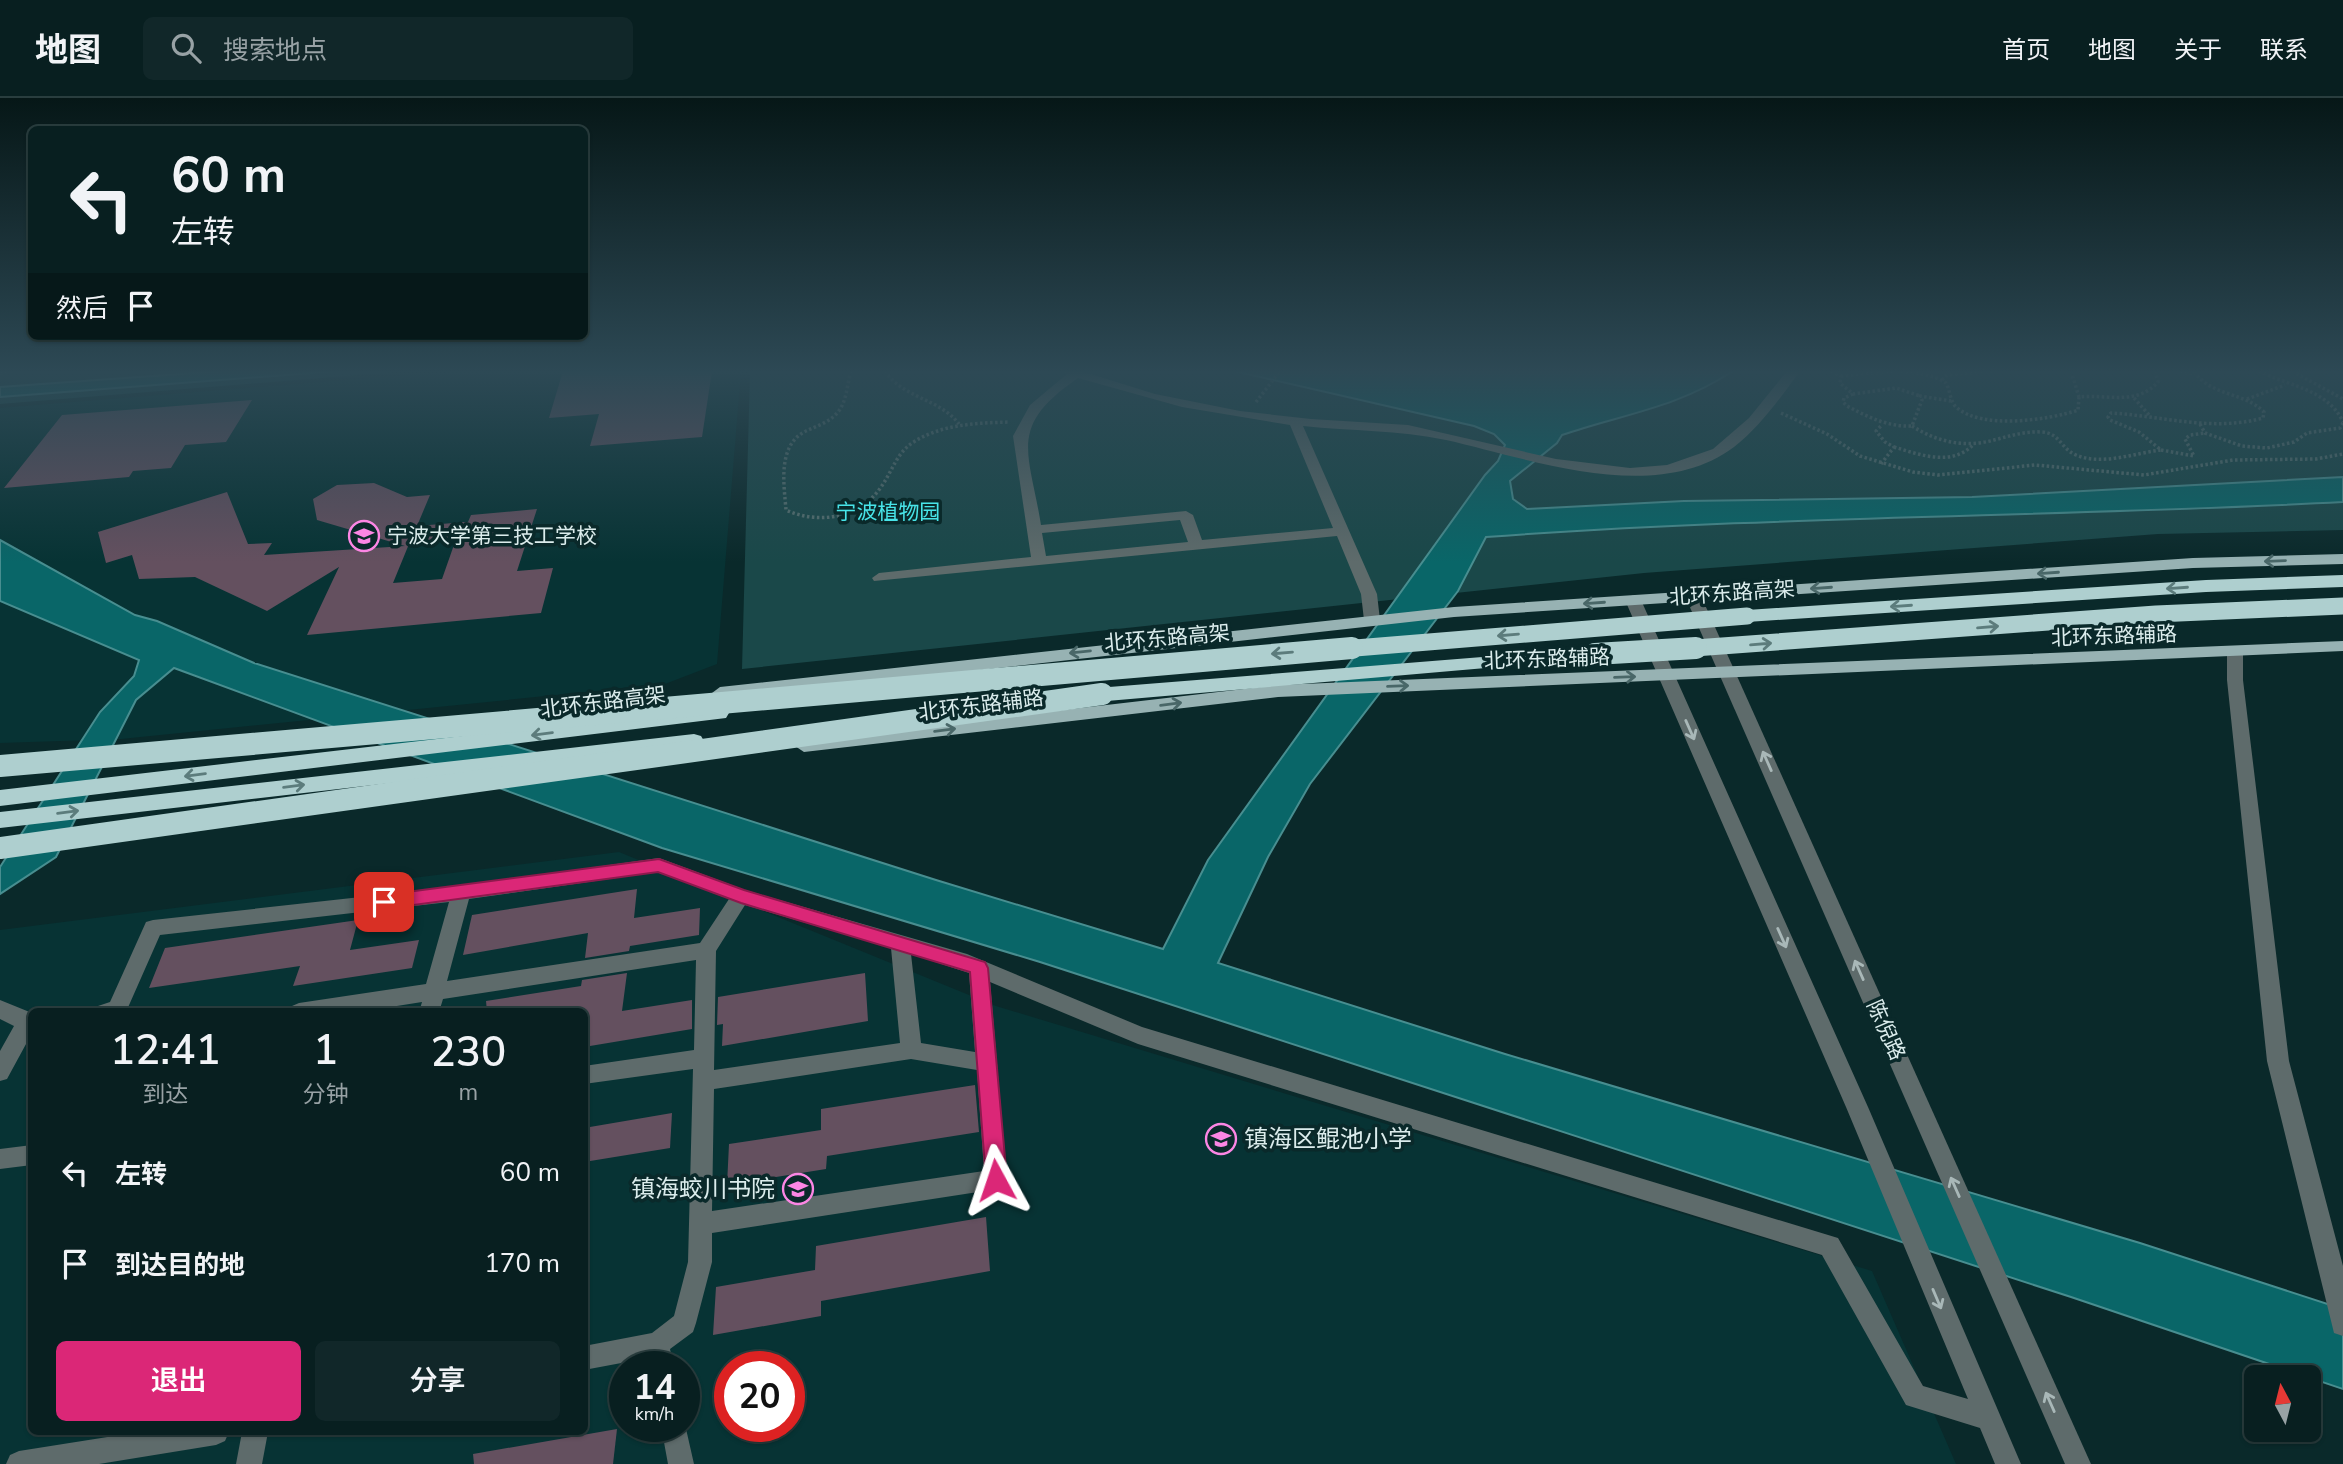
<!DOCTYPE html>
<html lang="zh">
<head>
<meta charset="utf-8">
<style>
	body { margin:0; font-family:"Nunito Sans","Noto Sans SC",sans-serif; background:#112729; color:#f1f3f6; height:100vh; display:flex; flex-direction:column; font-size:26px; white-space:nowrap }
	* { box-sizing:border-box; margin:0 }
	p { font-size:23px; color:#98a2a5 }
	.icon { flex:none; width:38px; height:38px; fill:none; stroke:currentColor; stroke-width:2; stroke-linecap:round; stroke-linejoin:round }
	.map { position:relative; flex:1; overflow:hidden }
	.drawer { position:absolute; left:28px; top:910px; width:560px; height:427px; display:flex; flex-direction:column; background:#081f20; border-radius:10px; box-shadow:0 2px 5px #0004,0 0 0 2px #293d3e }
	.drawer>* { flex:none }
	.top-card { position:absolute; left:28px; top:28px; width:560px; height:214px; border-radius:10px; box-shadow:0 2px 5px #0004,0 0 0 2px #293d3e; background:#081f20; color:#f1f3f6; overflow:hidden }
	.needle { width:46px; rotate:353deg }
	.controls { position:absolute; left:2244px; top:1267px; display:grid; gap:14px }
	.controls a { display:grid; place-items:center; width:77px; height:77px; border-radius:10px; background:#081f20; box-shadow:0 2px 5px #0004,0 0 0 2px #293d3e; font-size:35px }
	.speed { position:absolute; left:609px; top:1253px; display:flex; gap:14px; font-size:35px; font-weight:700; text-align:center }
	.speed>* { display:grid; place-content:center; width:91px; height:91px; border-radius:50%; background:#081f20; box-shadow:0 2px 5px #0004,0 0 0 2px #293d3e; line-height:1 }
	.speed small { font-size:18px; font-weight:400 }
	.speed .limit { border:10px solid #d22; background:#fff; color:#111 }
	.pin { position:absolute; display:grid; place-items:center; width:60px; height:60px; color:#fff; margin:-30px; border-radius:14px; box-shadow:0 4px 10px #0006 }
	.me { position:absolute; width:77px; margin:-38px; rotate:355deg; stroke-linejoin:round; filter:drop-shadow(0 0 5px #0008) }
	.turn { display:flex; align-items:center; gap:24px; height:147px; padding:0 28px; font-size:32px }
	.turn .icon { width:91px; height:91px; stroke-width:2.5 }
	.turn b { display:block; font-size:49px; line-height:60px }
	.then { display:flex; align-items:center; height:66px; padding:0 28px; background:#0003; gap:14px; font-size:26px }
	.eta { display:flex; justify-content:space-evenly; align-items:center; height:119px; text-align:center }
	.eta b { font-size:42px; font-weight:600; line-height:49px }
	.button { display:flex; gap:14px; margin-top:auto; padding:14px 28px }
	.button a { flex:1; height:80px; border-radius:10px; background:#db2777; color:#fff; font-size:28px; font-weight:600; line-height:80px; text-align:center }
	.button a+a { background:#112729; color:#f1f3f6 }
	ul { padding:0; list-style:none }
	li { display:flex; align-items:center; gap:21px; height:91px; padding:0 28px }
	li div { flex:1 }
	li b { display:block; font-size:26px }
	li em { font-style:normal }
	header { display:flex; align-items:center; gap:42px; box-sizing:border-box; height:98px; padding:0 35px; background:#081f20; border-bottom:2px solid #293d3e }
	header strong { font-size:33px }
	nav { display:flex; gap:38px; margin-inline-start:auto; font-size:24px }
	.search { width:490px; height:63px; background:#112729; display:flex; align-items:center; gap:18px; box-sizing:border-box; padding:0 24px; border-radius:10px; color:#98a2a5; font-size:26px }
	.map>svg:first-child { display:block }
	.built { fill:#073334; fill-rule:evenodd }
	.green { fill:#1a4849 }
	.water { fill:#096668; stroke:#488e90; stroke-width:2 }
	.building { fill:#64505f }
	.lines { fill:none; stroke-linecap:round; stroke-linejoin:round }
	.path { stroke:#577171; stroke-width:3.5; stroke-dasharray:2.5 2.5; stroke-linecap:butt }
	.minor { fill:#5e6b6b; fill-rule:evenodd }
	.major { fill:#97b2b3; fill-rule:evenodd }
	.highway { fill:#aecfcf; fill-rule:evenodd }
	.highway-bridge-far1 { stroke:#aecfcf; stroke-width:17 }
	.highway-bridge { stroke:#aecfcf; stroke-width:22 }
	.oneway { stroke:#496768 }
	.oneway2 { stroke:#5c7c7c }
	.oneway3 { stroke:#a9b8b8 }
	.route { fill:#db2777; stroke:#8e194d; stroke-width:2 }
	.labels { text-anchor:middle; stroke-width:7; stroke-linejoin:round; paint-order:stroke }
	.park-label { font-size:21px; fill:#48e4e8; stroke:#0a292a }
	.poi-label { font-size:21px; fill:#dbecec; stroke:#0a292a; text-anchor:start }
	.street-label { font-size:21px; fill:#dbecec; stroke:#0a292a }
	.near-poi-label { font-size:24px; fill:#dbecec; stroke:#0a292a; text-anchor:start }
</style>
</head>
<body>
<header>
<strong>地图</strong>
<div class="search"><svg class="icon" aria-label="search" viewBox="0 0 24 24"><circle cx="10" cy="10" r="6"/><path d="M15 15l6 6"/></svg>搜索地点</div>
<nav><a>首页</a><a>地图</a><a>关于</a><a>联系</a></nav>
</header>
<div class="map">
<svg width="2343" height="1366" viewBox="0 0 2343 1366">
	<rect width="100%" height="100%" fill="#0a292a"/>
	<g class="built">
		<path d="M458,273H741L717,566L665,586L121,641L0,645V310Z"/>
		<path d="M619,754L996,908L1872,1173L1956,1366H0V832ZM32,914H584V1334H32ZM625,1269H684V1328H625ZM730,1269H789V1328H730Z"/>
	</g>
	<g class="green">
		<path d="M0,273H407L0,306Z"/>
		<path d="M750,273H2343V432L2158,436L1644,475L742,571Z"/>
	</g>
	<g class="water">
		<path d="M222,273H338L0,299V289Z"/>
		<path d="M1234,273H1733C1677,310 1624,316 1562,337L1557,345L1510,383L1513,401L1527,411L1684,403L1972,399L2343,379V404C2057,419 1771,418 1486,439L1458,493L1310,686L1268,759L1218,865L1505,956L2140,1145L2343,1211V1291L2071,1199L1040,864L662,750L174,570L136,602L56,759L0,796V769L100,614L134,578L139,562L0,503V442L135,517L157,523L254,565L936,782L1163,851L1208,762L1485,377L1498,363L1505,347L1494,336L1474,328Z"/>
	</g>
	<g class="building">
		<path d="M563,273H712L702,339L590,348L599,316L549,320Z"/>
		<path d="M252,302L226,344L185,347L171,370L133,373L129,379L4,390L62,317Z"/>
		<path d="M374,385L407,399L430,397L417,428L453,425L454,442L409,446L393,485L442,481L462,424H468L471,417L537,411L517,473L553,470L541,515L307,537L339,469L267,513L195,479L139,481L132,457L106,465L98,434L227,394L248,446L272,445L264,457L405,448L317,422L313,401L337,387Z"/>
		<path d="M637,791L634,820L700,810L699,837L630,848L629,853L585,860L588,835L463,857L472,817Z"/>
		<path d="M358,822L350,852L419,842L412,870L293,888L300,868L149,890L165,850Z"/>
		<path d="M627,875L622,913L692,902V931L584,949V914H487L486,903L581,888L582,882Z"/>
		<path d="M865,875L868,923L722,948L723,926L717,927L718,899Z"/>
		<path d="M975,987L979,1034L827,1058L826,1071L727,1087L729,1046L821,1032V1011Z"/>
		<path d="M672,1015L670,1050L584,1064V1030Z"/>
		<path d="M986,1119L990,1173L821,1203V1218L713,1237L716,1189L815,1172L816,1148Z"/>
		<path d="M617,1331L613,1366H474L473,1356Z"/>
	</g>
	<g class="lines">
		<g class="path">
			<path d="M851,273C847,286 847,303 838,314C830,324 817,328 806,333C777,347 784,386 786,412C819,427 860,420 881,389C892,374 896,356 912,345C941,326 977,325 1010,324"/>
			<path d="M885,273C904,301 939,300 959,326"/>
			<path d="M1831,273L1841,278L1840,285L1853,296L1896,290L1920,298"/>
			<path d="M2071,273L2079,299"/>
			<path d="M2175,273L2194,276"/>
			<path d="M2259,273C2288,288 2328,291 2343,324"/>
			<path d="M2292,273L2343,301"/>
			<path d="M0,275L13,273"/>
			<path d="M1841,278C1869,275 1922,268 1946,285C1950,292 1950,303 1956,309C1981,332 2049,322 2078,312L2079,299C2108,296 2136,308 2158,284L2155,273"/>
			<path d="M1942,282L1947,277L1993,273"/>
			<path d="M1853,296L1844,300L1843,304L1847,308C1868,319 1888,329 1912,328L1922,302L1920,298L1951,303"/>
			<path d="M2134,300L2150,318"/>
			<path d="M2247,301L2285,287"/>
			<path d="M1256,304L1280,273"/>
			<path d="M1781,315L1827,336L1860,358L1913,374L1938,377L2035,367L2144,377L2233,362L2316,361L2343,356"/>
			<path d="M2200,326L2205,335L2242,348L2267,350L2294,344L2307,335L2340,330L2343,325"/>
			<path d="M1912,328C1937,344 1965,350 1994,342C2010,338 2025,333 2042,334C2060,335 2061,351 2076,357C2102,368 2134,355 2161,352L2139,334L2110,322L2108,319L2111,315C2163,318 2212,334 2263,320L2264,314C2243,293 2211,299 2194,273"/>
			<path d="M1894,349C1921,357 1952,369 1974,346"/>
			<path d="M2161,352L2194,358L2185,341L2190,337L2205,335"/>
			<path d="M1881,366L1894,349L1885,344L1876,333L1882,327"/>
		</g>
		<g class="minor">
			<path d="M1063,273H1081L1155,296L1240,313L1311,321L1408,327L1556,361L1630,370L1667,367L1713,351L1749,320L1787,273H1800C1781,299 1760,329 1734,349C1656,408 1531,361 1446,342C1398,332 1352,333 1303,328L1377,496L1380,522L1372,527L1364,522L1361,496L1337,438L874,483L872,480L879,475L1031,459L1013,338L1030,307L1067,276ZM1078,280L1182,309L1290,327L1333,430L1202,442L1193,417L1186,413L1041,427C1029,352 1007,329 1078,280ZM1180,422L1188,444L1046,458L1042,435Z"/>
			<path d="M1693,493L1701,498L2091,1366H2065L1685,498Z"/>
			<path d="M1633,497L1641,502L1868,1009L2021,1366H1995L1980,1330L1906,1307L1822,1157L1138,946L990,884L1007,1082L1004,1090L712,1135V1164L696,1225L693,1234L670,1251L674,1269H650L648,1260L584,1272V1248L652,1235L674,1218L688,1164L693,971L584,986V968L694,952L696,862L443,901L439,914H419L422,904L359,914H289L292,908L299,905L426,886L449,804L160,837L126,914H95L98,908L110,904L146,824L153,822L461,788L659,760L745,792L967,856L1142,929L1838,1140L1923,1288L1968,1301L1846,1009L1625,502ZM658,774L729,801L700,845L447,883L469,801ZM745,807L891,850L900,945L714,972L716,853ZM911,856L969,875L975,954L921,945ZM911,961L977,972L984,1073L712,1113L714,991Z"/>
			<path d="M2235,549L2243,554V582L2289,963L2343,1168V1238L2334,1235L2267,963L2227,582V554Z"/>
			<path d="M0,902L32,915V935L7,981L0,983V953L14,928L0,921Z"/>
			<path d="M32,1047V1067L0,1071V1051Z"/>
			<path d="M684,1322L694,1366H668L661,1328H684Z"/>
			<path d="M139,1334H229L225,1343L216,1347L99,1366H6L10,1357L19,1353Z"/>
			<path d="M242,1334H268L262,1366H236Z"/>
		</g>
		<g class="major">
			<path d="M2343,456V466L2193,470L1454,519L720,601L712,595L720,589L1454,509L2193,460Z"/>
			<path d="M2343,543V553L1278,599L804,654L795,648L804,642L1278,587Z"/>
		</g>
		<g class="highway">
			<path d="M2343,477V489L2206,494L1747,524L1738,518L1747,512L2206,482Z"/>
			<path d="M1595,550L1602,552L1605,556L1602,560L1084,605L1077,603L1074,598L1077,593L1084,591Z"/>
			<path d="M719,608L726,610L729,615L726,620L0,708V692Z"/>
			<path d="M694,636L701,638L704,643L701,648L694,650L0,730V714Z"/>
		</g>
		<g class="highway-bridge-far1">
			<path d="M1331,552L1747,518"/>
			<path d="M1667,552L2156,516L2343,508"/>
		</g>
		<g class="highway-bridge">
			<path d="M1595,556L1696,550"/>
			<path d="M0,668L1352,550"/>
			<path d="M0,750L1102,596"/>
		</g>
	</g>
	<defs><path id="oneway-shaft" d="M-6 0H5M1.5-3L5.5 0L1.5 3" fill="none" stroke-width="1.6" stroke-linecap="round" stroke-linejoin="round" transform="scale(1.75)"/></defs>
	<g class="oneway">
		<use href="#oneway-shaft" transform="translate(2275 463) rotate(178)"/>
		<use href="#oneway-shaft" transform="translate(2048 475) rotate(176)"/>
		<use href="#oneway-shaft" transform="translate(1821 490) rotate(176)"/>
		<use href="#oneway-shaft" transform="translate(1594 505) rotate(176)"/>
		<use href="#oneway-shaft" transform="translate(1080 554) rotate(174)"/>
		<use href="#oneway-shaft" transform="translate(1625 579) rotate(-2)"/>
		<use href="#oneway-shaft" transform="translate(1398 588) rotate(-2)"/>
		<use href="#oneway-shaft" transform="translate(1171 606) rotate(-7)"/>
		<use href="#oneway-shaft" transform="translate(945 632) rotate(-7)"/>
	</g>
	<g class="oneway2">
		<use href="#oneway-shaft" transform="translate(2177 490) rotate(176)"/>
		<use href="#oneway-shaft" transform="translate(1901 508) rotate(176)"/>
		<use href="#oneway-shaft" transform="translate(1988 529) rotate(-5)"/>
		<use href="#oneway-shaft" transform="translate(1508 537) rotate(175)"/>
		<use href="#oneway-shaft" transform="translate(1761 546) rotate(-5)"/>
		<use href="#oneway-shaft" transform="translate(1282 555) rotate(175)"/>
		<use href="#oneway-shaft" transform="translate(542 636) rotate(173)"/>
		<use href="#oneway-shaft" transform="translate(195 677) rotate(173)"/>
		<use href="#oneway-shaft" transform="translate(294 688) rotate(-7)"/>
		<use href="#oneway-shaft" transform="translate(68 714) rotate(-7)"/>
	</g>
	<g class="oneway3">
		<use href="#oneway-shaft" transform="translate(1690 632) rotate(66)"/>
		<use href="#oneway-shaft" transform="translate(1767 663) rotate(-114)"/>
		<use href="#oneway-shaft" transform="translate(1782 840) rotate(66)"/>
		<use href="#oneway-shaft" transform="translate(1859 872) rotate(-114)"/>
		<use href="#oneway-shaft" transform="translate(1955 1089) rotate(-114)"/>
		<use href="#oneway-shaft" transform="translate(1937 1201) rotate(67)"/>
		<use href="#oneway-shaft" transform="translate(2050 1304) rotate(-114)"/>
	</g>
	<linearGradient id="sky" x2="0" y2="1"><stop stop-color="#061717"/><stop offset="0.59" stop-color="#2d4955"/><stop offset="1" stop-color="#2d4955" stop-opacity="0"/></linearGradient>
	<rect width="2343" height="464" fill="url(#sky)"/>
	<path class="route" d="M659,761L744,792L985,864L988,870L1007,1082L1004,1089L996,1092L989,1089L986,1082L970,874L741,805L658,774L384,811L378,809L375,804L378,799L384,797Z"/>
	<defs>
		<g id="university-ring" transform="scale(1.575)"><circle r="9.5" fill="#0a292a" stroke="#fc86e4" stroke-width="1.5"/><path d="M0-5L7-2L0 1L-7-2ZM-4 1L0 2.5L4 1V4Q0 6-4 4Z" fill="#fc86e4"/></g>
		<g id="school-ring" transform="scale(1.575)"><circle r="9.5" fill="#0a292a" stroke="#fc86e4" stroke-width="1.5"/><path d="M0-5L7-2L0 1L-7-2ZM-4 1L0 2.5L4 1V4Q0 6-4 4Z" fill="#fc86e4"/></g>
	</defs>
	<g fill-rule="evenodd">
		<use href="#university-ring" x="364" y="438"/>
		<use href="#school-ring" x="1221" y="1041"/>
		<use href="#school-ring" x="798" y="1091"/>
	</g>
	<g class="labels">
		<g class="park-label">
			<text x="888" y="421">宁波植物园</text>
		</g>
		<g class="poi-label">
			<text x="387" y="445">宁波大学第三技工学校</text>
		</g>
		<g class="street-label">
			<text transform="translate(1732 495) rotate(-4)" y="7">北环东路高架</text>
			<text transform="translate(2114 538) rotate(-2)" y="7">北环东路辅路</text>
			<text transform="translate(1167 540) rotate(-5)" y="7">北环东路高架</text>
			<text transform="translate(1547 561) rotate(-2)" y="7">北环东路辅路</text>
			<text transform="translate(603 604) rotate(-7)" y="7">北环东路高架</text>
			<text transform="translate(981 607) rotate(-7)" y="7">北环东路辅路</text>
			<text transform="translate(1886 932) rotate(66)" y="7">陈倪路</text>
		</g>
		<g class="near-poi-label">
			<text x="1244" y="1049">镇海区鲲池小学</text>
			<text x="775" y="1099" text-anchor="end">镇海蛟川书院</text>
		</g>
	</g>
</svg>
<div class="controls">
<a><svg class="needle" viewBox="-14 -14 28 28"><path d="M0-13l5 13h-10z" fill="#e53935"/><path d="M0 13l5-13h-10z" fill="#98a2a5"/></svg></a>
</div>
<div class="speed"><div>14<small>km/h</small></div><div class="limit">20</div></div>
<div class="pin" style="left:384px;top:804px;background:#d93025"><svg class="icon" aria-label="arrive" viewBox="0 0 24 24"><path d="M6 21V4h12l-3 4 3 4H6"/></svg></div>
<svg class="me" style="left:996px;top:1082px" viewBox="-20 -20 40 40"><path d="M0-17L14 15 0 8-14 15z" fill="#db2777" stroke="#fff" stroke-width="4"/></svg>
<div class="top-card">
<div class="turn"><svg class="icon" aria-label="left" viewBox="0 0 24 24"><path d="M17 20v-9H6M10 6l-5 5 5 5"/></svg><div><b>60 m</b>左转</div></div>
<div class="then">然后<svg class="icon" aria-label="arrive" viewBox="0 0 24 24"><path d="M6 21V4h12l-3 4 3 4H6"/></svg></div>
</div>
<section class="drawer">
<div class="eta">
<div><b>12:41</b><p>到达</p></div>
<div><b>1</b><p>分钟</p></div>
<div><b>230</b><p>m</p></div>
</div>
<ul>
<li><svg class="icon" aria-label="left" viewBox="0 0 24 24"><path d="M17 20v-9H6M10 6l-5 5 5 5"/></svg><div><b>左转</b></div><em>60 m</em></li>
<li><svg class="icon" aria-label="arrive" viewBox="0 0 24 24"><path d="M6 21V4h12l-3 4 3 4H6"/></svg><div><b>到达目的地</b></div><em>170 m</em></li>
</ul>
<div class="button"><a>退出</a><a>分享</a></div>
</section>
</div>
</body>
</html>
